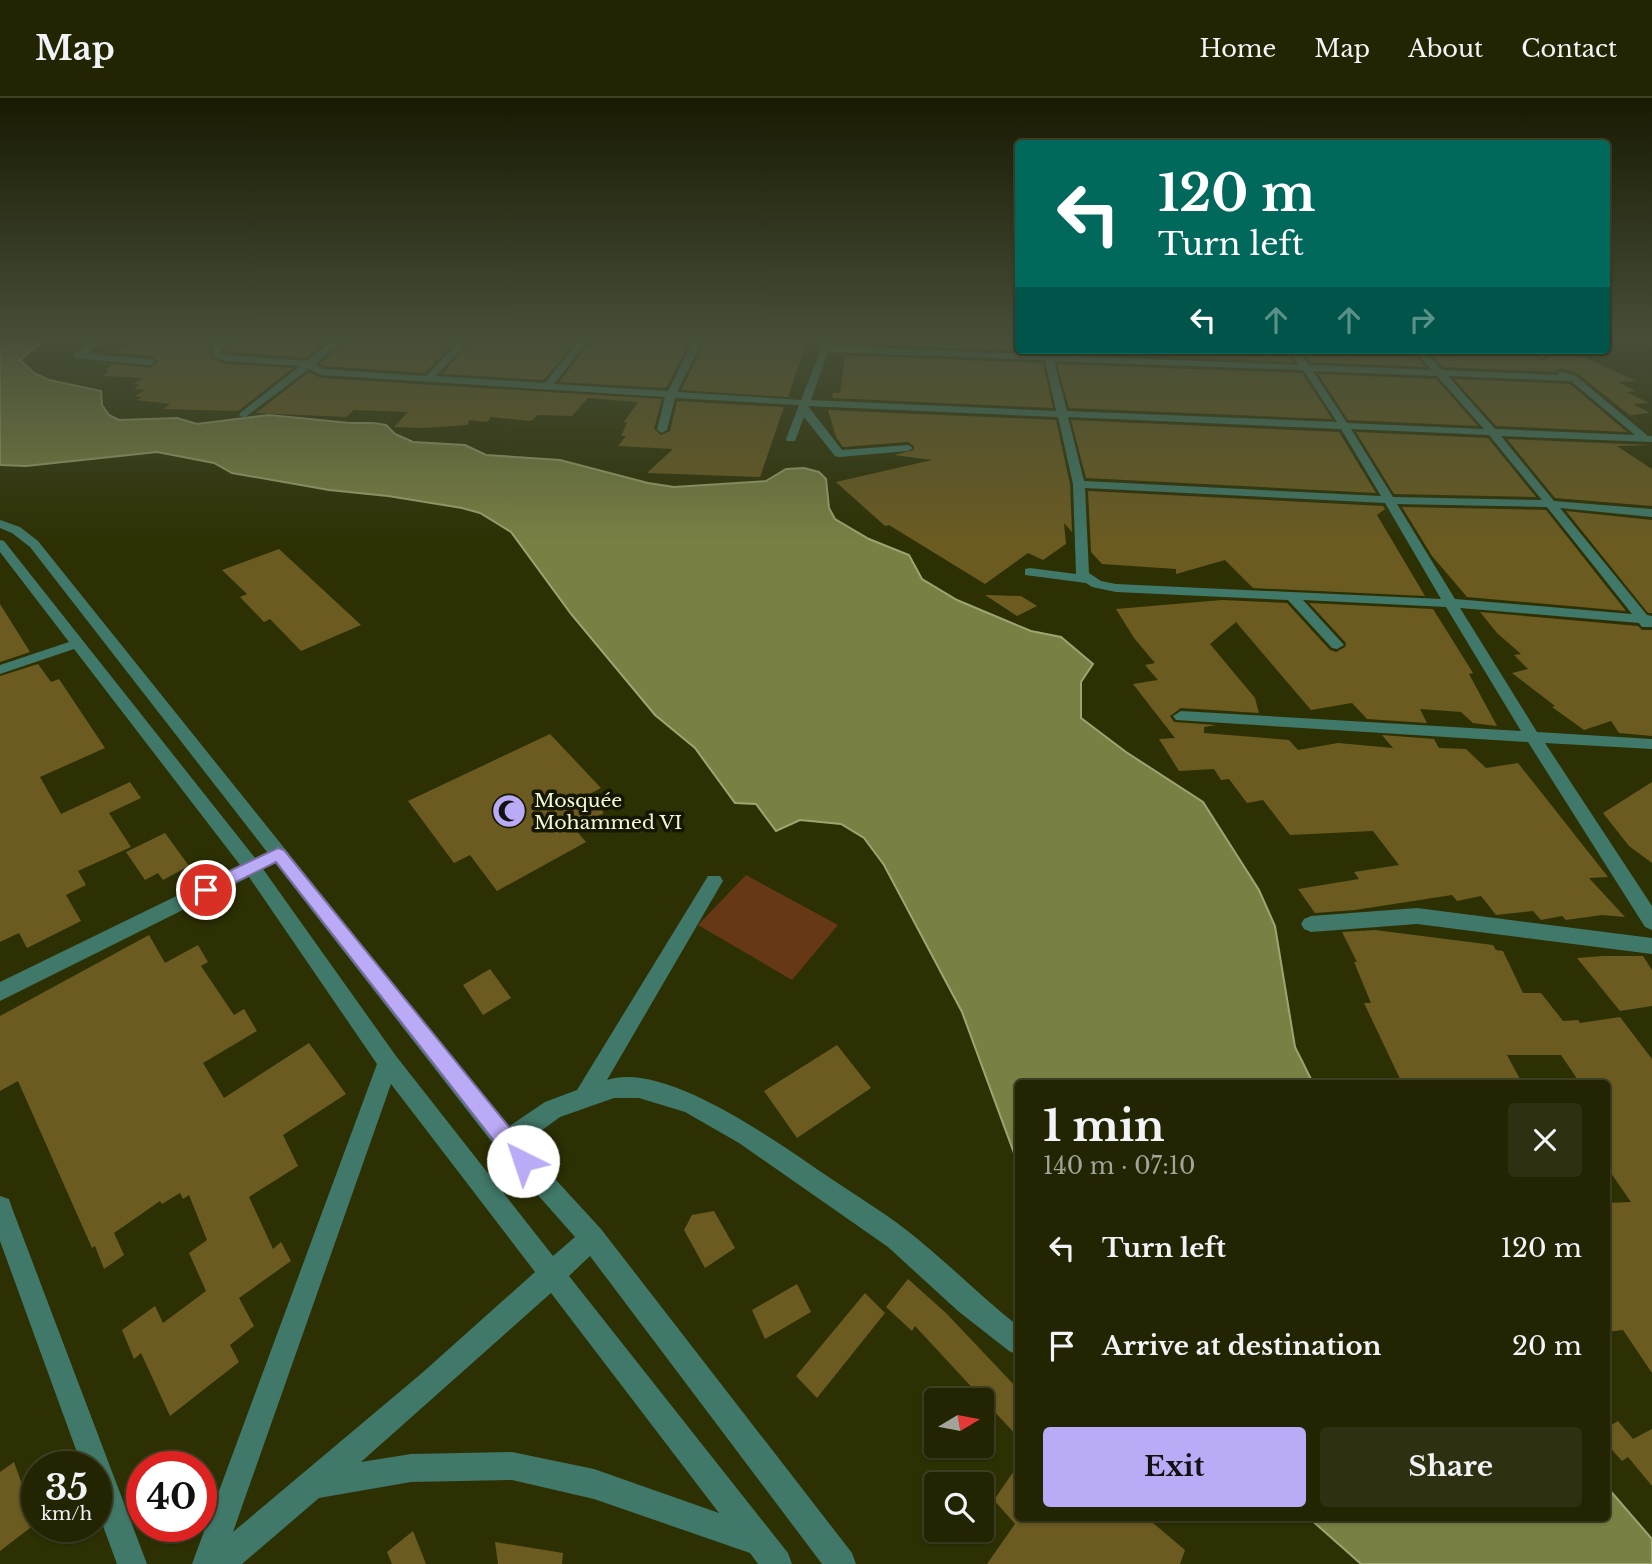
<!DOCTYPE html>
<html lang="en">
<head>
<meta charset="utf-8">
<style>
	body { margin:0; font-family:"Libre Baskerville",serif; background:#2e3011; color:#f1f3f6; height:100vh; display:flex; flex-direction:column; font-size:26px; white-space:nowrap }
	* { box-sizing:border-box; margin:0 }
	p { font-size:23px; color:#a2a499 }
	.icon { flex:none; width:38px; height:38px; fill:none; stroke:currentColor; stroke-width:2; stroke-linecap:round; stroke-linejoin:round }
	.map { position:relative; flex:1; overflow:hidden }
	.sheet { position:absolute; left:1015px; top:982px; width:595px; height:441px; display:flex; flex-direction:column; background:#222402; border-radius:7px; box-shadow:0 2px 5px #0004,0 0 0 2px #3f4124 }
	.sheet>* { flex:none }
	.banner { position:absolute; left:1015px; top:42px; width:595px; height:214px; border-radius:7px; box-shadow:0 2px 5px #0004,0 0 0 2px #3f4124; background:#00695c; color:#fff; overflow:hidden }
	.needle { width:46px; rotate:80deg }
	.fabs { position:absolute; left:924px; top:1290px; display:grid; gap:14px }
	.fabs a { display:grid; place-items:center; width:70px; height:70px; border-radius:7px; background:#222402; box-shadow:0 2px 5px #0004,0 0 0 2px #3f4124; font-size:35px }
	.speed { position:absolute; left:21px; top:1353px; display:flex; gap:14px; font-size:35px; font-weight:700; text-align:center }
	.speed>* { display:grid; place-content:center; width:91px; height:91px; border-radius:50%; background:#222402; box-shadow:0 2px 5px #0004,0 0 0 2px #3f4124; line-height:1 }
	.speed small { font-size:18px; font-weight:400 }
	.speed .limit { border:10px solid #d22; background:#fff; color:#111 }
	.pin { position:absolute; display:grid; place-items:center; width:60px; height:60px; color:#fff; margin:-30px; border:4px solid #fff; border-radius:50%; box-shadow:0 2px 7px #0007 }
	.me { position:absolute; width:77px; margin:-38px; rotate:319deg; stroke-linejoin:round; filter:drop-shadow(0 0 5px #0008) }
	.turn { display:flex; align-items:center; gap:24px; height:147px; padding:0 28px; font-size:32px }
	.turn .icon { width:91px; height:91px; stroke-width:2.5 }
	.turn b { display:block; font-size:49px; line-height:60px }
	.lanes { display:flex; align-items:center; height:66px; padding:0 28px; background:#0003; justify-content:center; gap:35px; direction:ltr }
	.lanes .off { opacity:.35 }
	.round { display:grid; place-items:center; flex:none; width:74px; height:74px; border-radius:7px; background:#2e3011 }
	.headline { display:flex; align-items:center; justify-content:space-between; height:119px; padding:0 28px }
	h1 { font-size:42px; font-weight:700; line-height:52px }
	.action { display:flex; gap:14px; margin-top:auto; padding:14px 28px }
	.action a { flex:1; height:80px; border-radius:7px; background:#bbaaf6; color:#111; font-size:28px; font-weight:700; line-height:80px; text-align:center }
	.action a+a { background:#2e3011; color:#f1f3f6 }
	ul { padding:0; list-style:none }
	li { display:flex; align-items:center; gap:21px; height:98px; padding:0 28px }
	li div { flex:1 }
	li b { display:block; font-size:26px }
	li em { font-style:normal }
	header { display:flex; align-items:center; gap:42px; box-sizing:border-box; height:98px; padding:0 35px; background:#222402; border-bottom:2px solid #3f4124 }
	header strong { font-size:33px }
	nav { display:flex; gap:38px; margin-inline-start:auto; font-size:24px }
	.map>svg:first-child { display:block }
	.green { fill:#673816 }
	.water { fill:#7a8043; stroke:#9fa470; stroke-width:2 }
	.building { fill:#6b5b21 }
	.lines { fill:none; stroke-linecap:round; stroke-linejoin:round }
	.minor { fill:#407869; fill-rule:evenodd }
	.route { fill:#bbaaf6; stroke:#7a6ea0; stroke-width:2 }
	.labels { text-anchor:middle; stroke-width:7; stroke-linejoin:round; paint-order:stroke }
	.poi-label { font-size:19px; fill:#f4f8da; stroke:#151702; text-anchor:start }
</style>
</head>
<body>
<header>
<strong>Map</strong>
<nav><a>Home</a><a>Map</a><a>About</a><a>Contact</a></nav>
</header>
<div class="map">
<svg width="1652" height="1466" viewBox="0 0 1652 1466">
	<rect width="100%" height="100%" fill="#2d3003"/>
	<path class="green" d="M746,777L838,827L792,882L698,827Z"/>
	<g class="water">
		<path d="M0,240H47L20,262L34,275L49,282L101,293L102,307L109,317L119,322L177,320L197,326L269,317L350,325H373L386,327L395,336L413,344L465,347L486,357L560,362L648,385L674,389L766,383L786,371L804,370L819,374L826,381L829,410L835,421L869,441L909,457L922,481L957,502L1031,533L1061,539L1093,566L1081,584V620L1126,654L1203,704L1259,792L1275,828L1295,949L1313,985H1018V1066L962,914L884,767L864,740L841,726L800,722L776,733L756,706L735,705L695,650L655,617L571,516L511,434L480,415L462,410L388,398L329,392L232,375L214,365L157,354L26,368L0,367Z"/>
		<path d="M1607,1389L1652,1441V1466H1361L1308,1419H1606Z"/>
	</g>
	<g class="building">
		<path d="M142,240L219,241L210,249L211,260L226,266L293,270L238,313L163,311L170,306L136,302L142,299L135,298L145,292L134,291L140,287L133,286L144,280L102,278L110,273H105L112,266L150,270L156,266L157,263L150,258L113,255Z"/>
		<path d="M285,240H331L306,260L223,253L237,242L282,243Z"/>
		<path d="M348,240H458L425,275L324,268L319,266Z"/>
		<path d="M473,240H532L539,242L536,245L573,246L544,282L442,276Z"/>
		<path d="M659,240L691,242L666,290L559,284L588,247H593L597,242Z"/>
		<path d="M808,240L788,299L681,292L706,243Z"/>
		<path d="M851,240H1018V252H1040V254L849,246Z"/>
		<path d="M1055,252H1286L1294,264L1055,254Z"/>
		<path d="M1302,252H1410L1426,269L1310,264Z"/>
		<path d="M1427,252H1529L1541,263L1550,260L1546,253L1572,254L1637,283L1618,284L1636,293L1627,294L1649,305L1633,306L1650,315L1630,317L1652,335L1577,275L1560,270L1556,274L1443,269Z"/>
		<path d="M845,257L1043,265L1053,310L832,300L833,295H840Z"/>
		<path d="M1057,266L1302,275L1332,321L1069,310Z"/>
		<path d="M309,274L321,280L662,301L654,331L661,337L670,333L677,303L784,309L760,379L647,375L673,351L618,348L626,338H621L627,325L624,324L638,304L588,300L572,318L538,317L531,323L491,319L487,324L469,322L468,327L424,330L394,329L408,314L354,312L346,319L256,315Z"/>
		<path d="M1318,276L1436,281L1478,328L1348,322Z"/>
		<path d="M1454,281L1570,286L1627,334L1496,328Z"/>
		<path d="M828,312L1056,322L1070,386L1072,434L1064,425L1066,446L1043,462L1028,455L985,486L889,427L885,428L836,384L932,362L894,357L914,352V348L908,344L843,349L836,339Z"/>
		<path d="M1071,322L1339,334L1376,395L1086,380Z"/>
		<path d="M1356,334L1488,340L1536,399L1394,396Z"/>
		<path d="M1507,341L1652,347L1617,348L1652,371V408L1555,400Z"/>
		<path d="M1088,393L1383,408L1385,411L1377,417L1425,498L1253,490L1225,462L1176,476V471L1102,466L1091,454Z"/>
		<path d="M1402,409L1546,412L1626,513L1467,499L1432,458Z"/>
		<path d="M1566,413L1652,422V515H1648Z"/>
		<path d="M279,451L361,527L301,553L270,521L264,524L240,499L247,496L222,472Z"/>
		<path d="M985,497L1021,498L1037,508L1017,518Z"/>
		<path d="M1222,502L1287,505L1330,552L1336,554L1345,549L1346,545L1309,505L1433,511L1473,575L1469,576L1497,628L1473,625L1461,614L1420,611L1427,625L1367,621L1352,605L1311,612L1236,524L1210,546L1255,600L1259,615L1181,610L1170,618L1174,624L1216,627L1204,629V635L1289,642L1298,652L1338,645L1393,650L1382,637L1434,641L1439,650L1466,651L1486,670L1518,665L1608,779L1589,780L1625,819L1602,817L1566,822L1562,818L1541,822L1533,813L1496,817L1481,798L1457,803L1452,797L1355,812L1315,815L1298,791L1359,781L1354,774L1399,767L1373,733L1290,737L1263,702L1247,705L1229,681L1221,682L1214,671L1179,673L1159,641L1175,640L1133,586L1158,582L1145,567L1155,565L1134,540L1116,511Z"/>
		<path d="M0,506L30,554L0,564Z"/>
		<path d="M1480,514L1638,528L1642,532H1652V638L1619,635L1611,623L1584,632L1552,609L1555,608L1512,575L1528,571L1514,557L1521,556L1497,535Z"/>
		<path d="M38,566L51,584L59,581L105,650L40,679L61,716L130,684L141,700L109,715L131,749L78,773L86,787L66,797L81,823L27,850L19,835L0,844V578Z"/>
		<path d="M550,636L601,690L588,697L604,715L575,731L586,744L497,793L470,757L454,765L408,703Z"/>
		<path d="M1652,684V765L1629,748L1603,715Z"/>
		<path d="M165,735L189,768L163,782L158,775L145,782L126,754Z"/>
		<path d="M1375,832L1493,847L1496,852L1503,853L1523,895H1541L1563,923L1578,922L1580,925L1620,919L1652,961V1275L1623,1232L1606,1234V1105L1631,1104L1606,1068V985H1580L1561,957H1507L1522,985H1479L1477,981L1402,985L1364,905H1371L1354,864H1357L1342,834Z"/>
		<path d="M149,837L165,865L198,847L208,864L201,868L234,917L244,911L257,933L203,965L224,1000L309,945L346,996L283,1037L298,1068L249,1099L273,1151L281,1144L291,1163L239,1200L254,1228L230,1247L239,1264L170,1318L141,1255L134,1261L122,1232L155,1208L163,1225L206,1193L189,1155L207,1142L189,1097L183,1101L180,1095L162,1106L160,1103L114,1135L124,1157L104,1171L95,1148L92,1150L18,983L0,993V918Z"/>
		<path d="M1603,858H1643L1652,872V908L1620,913L1577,860Z"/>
		<path d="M490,871L511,900L483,917L463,887Z"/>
		<path d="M837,947L871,990L797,1040L764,993Z"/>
		<path d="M714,1113L735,1150L705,1170L684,1132L692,1117Z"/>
		<path d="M908,1181L946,1215L1018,1291V1339L915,1228L912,1233L886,1209Z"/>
		<path d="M797,1186L811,1214L765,1241L752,1212Z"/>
		<path d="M865,1195L885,1215L817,1300L796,1278Z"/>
		<path d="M1618,1323L1633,1341L1652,1331V1388L1628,1359L1622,1363L1606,1345V1330Z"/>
		<path d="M14,1364L29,1406L25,1409L30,1430L0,1453V1374Z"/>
		<path d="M1018,1367V1421L1020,1419H1146L1185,1452L1180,1466H987L1015,1426L994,1402Z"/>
		<path d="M413,1433L426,1466H392L387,1454Z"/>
		<path d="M495,1444L563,1455L562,1466H498Z"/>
	</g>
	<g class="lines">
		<g class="minor">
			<path d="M97,240H108L86,256L150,261L155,264L150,267L74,260V256Z"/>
			<path d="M225,240H235L220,252V255L227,257L307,263L336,240H346L315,266L323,271L426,278L462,240H471L436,278L545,285L581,240H590L554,286L668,293L695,240H704L677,294L801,302L824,243L828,240L832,243L830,248L1044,257L1042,252H1052L1053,257L1299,267L1289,252H1299L1309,267L1432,272L1413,252H1423L1442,272L1558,277L1559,273L1576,278L1648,338H1652V344L1501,338L1554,403L1652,411V419L1560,410L1647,517L1652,518V529H1642L1639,525L1460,510L1537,634L1652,641V651L1545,645L1652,808V832L1645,829L1528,644L1176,622L1173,618L1181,613L1521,633L1446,509L1303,502L1344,547L1337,551L1332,550L1288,502L1116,494L1092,489L1086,485L1025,477V471L1030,470L1076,476L1073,386L1058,319L808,308L842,352L908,347L913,350L908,353L839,359L835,358L804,319L795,343H787L786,341L799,307L675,300L667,332L662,335L657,332L665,299L321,277L309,271L244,320L239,317L240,315L300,268L226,263L212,258L213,249ZM828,254L1045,262L1056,313L811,302ZM1054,263L1303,272L1337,324L1067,313ZM1313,273L1437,278L1484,331L1347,325ZM1448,278L1571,283L1635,337L1495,331ZM1068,319L1341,331L1381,398L1084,383ZM1351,331L1489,337L1542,402L1393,399ZM1085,390L1385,405L1441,501L1116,486L1101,483L1089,475ZM1397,406L1547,409L1632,516L1455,501Z"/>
			<path d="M1644,240H1652V246Z"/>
			<path d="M1532,252H1542L1548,258L1540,260Z"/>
			<path d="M0,422L20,429L38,443L508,1029L545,1004L577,992L708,778H720L723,783L720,788L607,982C667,962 782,1048 830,1080C855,1097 882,1113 905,1131C944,1161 979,1197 1018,1228V1257L1009,1253L958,1213L888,1149L739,1045L685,1014L639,1000H614L560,1019L523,1046L601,1131L852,1455L856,1466H822L590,1158L569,1178L788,1455L792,1466H758L750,1455L594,1401L512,1382L411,1384L319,1400L242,1466H192L377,966L249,779L0,903V884L240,767L74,551L0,576V567L69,544L0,454V442L4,443L255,760L267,754L30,449L12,435L0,430ZM275,765L498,1052L575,1139L553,1158L396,958L263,771ZM391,986L535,1174L422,1275L233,1434ZM551,1195L719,1415L594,1371L512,1354L411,1356L361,1364Z"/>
			<path d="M1417,810L1652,840V856L1417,826L1311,834L1304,831L1301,826L1304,821L1311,818Z"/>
			<path d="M0,1098L9,1101L12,1110L147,1466H117L96,1409V1368H82L0,1143Z"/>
		</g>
	</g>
	<linearGradient id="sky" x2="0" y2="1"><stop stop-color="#191a02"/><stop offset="0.54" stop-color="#464e39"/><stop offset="1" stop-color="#464e39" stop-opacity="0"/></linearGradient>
	<rect width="1652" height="446" fill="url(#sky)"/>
	<path class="route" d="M278,750L284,752L531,1056L534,1063L531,1071L523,1074L516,1071L276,764L212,796H200L198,792L200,787Z"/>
	<defs>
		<g id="mosque-disc" transform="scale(1.75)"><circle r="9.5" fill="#bbaaf6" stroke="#151702"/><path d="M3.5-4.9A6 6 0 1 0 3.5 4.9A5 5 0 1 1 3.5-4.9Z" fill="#111"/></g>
	</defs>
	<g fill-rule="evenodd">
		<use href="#mosque-disc" x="509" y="713"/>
	</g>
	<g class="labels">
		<g class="poi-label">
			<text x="534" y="709">Mosquée<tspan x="534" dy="22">Mohammed VI</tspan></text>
		</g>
	</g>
</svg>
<div class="fabs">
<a><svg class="needle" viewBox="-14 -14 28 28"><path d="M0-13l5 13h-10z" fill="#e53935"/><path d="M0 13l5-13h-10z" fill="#a2a499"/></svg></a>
<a><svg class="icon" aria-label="search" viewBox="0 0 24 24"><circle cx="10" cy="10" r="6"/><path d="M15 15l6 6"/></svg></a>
</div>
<div class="speed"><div>35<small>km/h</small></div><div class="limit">40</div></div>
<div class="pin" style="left:206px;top:792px;background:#d93025"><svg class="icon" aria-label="arrive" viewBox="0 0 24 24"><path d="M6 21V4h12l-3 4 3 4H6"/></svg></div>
<svg class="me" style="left:523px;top:1063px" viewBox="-20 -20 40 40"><circle r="19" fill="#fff"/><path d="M0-13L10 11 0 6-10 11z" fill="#bbaaf6"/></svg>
<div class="banner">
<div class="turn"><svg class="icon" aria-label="left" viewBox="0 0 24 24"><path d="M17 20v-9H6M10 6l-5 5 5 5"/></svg><div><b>120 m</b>Turn left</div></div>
<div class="lanes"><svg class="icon" aria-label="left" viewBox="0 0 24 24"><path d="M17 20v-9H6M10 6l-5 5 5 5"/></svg><svg class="icon off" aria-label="ahead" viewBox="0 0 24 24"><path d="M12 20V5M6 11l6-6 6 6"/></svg><svg class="icon off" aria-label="ahead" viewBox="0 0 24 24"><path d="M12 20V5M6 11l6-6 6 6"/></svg><svg class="icon off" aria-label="right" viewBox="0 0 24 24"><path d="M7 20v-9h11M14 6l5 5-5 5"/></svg></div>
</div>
<section class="sheet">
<div class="headline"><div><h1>1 min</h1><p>140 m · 07:10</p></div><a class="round"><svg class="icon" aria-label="close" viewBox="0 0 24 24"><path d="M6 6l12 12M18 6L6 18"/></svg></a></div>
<ul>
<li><svg class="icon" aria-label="left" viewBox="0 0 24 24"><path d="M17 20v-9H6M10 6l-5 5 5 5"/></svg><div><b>Turn left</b></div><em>120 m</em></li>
<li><svg class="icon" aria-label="arrive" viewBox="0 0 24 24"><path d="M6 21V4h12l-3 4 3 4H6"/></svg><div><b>Arrive at destination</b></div><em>20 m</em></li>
</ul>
<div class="action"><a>Exit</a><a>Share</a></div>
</section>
</div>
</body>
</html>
